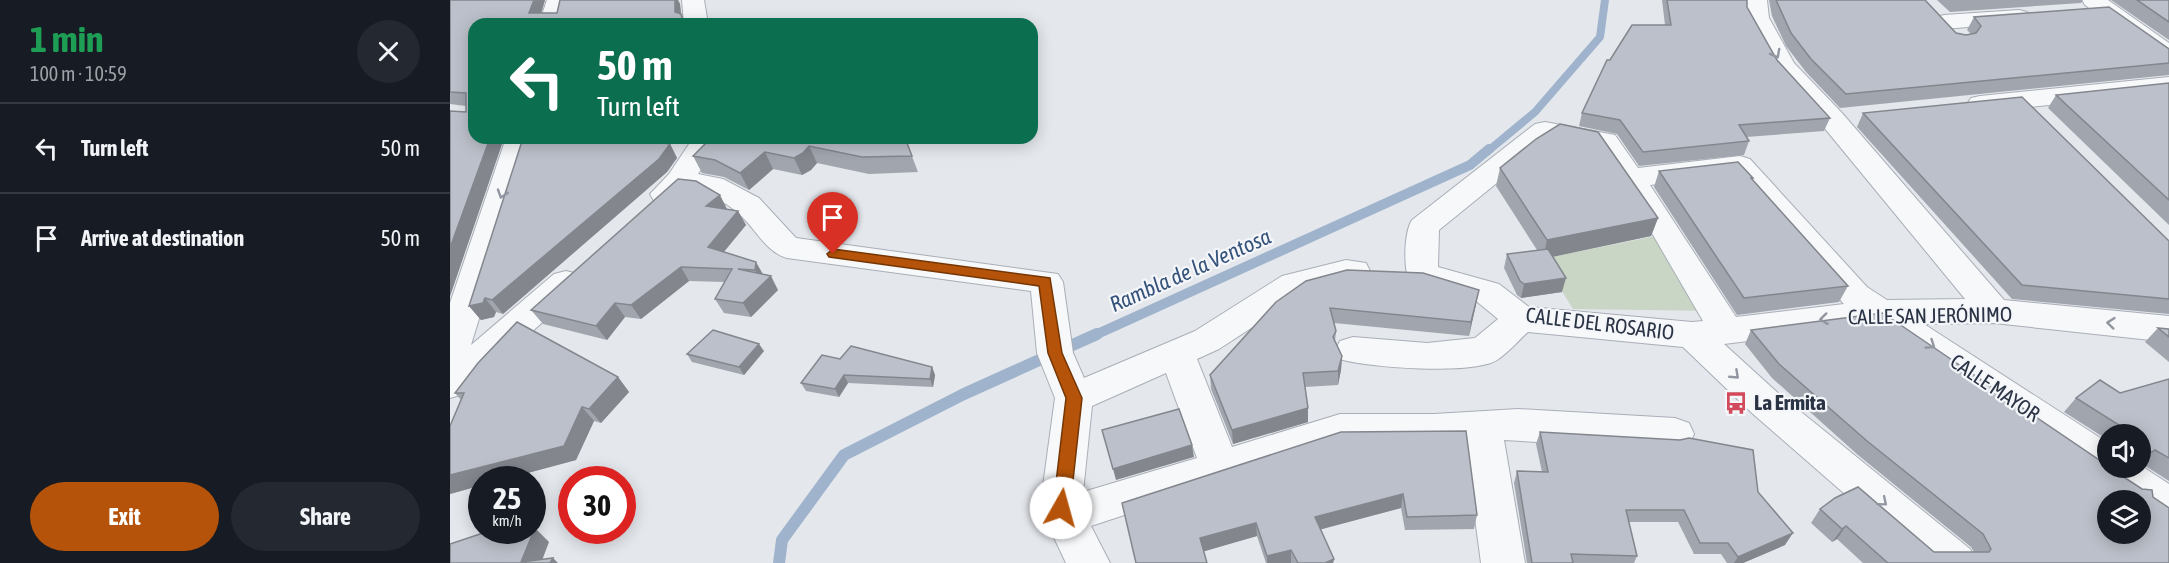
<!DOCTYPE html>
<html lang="en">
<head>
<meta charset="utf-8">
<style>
	body { margin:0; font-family:"Asap Condensed",sans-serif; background:#242831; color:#f1f3f6; height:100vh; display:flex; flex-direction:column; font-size:22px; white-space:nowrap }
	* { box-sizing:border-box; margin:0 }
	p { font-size:20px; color:#9ea1a6 }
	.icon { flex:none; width:33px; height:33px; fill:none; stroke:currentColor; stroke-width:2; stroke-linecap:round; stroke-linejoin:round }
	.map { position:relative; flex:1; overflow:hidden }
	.side { display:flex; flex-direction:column; background:#171b24; width:450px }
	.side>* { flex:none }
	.guide { position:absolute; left:18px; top:18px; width:570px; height:126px; border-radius:18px; box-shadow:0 3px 15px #0003; background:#0b6e4f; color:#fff; overflow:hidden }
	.controls { position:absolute; left:1647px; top:424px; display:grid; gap:12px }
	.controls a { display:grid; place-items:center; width:54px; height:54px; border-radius:50%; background:#171b24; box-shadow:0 3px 15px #0003; font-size:30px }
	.speed { position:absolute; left:18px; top:466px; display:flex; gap:12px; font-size:30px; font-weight:700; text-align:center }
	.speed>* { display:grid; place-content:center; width:78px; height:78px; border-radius:50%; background:#171b24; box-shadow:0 3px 15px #0003; line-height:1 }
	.speed small { font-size:15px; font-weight:400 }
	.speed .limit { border:9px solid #d22; background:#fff; color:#111 }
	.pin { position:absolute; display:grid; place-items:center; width:51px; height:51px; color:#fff; margin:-62px -26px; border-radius:50% 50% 50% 0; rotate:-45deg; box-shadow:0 0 6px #0007 }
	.pin .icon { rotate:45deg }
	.me { position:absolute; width:66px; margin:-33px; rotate:7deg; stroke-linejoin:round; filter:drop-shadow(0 0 4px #0008) }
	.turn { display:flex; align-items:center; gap:21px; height:126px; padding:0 30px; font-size:27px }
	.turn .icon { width:78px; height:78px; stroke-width:2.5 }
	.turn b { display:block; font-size:42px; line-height:51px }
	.round { display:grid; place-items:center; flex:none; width:63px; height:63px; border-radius:32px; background:#242831 }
	.summary { display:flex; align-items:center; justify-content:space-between; height:102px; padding:0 30px }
	h1 { font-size:36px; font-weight:700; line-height:45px; color:#1e9e55 }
	.action { display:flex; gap:12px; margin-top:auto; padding:12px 30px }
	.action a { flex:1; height:69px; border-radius:36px; background:#b45309; color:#fff; font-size:24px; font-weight:700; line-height:69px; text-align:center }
	.action a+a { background:#242831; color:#f1f3f6 }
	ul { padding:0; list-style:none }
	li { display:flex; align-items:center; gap:18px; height:90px; padding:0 30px; border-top:2px solid #363941 }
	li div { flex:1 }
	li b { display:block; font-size:22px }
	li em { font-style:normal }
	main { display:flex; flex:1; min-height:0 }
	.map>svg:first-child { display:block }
	.green { fill:#c9d6c5 }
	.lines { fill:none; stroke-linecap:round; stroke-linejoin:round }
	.stream-far2 { stroke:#9fb4cc; stroke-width:8 }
	.stream-far1 { stroke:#9fb4cc; stroke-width:10 }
	.stream { stroke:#9fb4cc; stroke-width:12 }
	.minor-casing { stroke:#a9aeb7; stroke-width:2 }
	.minor { fill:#f7f8fa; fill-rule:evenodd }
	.wall { fill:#a1a5ae }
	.shaded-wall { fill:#83868d }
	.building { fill:#bbc0ca; stroke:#83868d; stroke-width:1.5; fill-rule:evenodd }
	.oneway { stroke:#9196a0 }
	.route { fill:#b45309; stroke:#753606; stroke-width:1.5 }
	.labels { text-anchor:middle; stroke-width:4.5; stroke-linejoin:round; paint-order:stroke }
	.street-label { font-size:21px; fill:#2b3445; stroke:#f4f6f9 }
	.poi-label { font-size:21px; font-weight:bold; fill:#2b3445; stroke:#f4f6f9; text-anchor:start }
	.water-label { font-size:22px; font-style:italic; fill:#34527a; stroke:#f4f6f9 }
</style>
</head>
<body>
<main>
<section class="side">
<div class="summary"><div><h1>1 min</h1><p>100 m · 10:59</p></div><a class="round"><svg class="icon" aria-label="close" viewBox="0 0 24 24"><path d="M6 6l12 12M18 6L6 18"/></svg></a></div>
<ul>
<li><svg class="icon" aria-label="left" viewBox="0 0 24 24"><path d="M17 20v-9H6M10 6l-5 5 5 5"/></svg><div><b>Turn left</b></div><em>50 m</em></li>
<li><svg class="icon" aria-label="arrive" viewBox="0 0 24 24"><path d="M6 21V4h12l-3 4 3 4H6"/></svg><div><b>Arrive at destination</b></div><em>50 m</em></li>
</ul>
<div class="action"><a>Exit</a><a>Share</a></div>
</section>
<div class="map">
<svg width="1719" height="563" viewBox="0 0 1719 563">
	<rect width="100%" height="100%" fill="#e4e7ec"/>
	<path class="green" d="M1215,234L1263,311L1123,309L1092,259Z"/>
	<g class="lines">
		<path class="stream-far2" d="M1038,151L1085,112L1150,37L1155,0"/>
		<path class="stream-far1" d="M643,336L1020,165L1039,149"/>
		<path class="stream" d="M329,563L332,540L394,455L514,394L647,334"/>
		<g class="minor-casing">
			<g id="minor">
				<path d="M97,0H119L113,24H89Z"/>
				<path d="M232,0H254L258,24H234Z"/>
				<path d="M1295,0H1317L1319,18L1344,63L1392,113L1554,300L1719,316V342L1544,323L1474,324L1658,443V468H1690V465L1719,484V524L1704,519L1690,509V501H1679L1425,325L1274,344L1329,394L1520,549L1527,563H1474L1303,414L1233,347L1078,332C1068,341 1058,353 1047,360C1023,375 918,368 890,359L885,350L890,341L903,337L977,343L1025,338L1048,319L1025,300L960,282C953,270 954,232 962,220L1085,124L1095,122L1165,135L1188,168L1290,156L1300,159L1417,287L1437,300L1515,299L1372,125L1324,72L1295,18ZM1101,139L1145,148L1199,228L1253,321L1242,322L1079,307L1049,284L988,267L989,230ZM1283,175L1393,303L1394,304L1286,317L1200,185Z"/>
				<path d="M1632,0H1658L1719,43V62L1710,60L1635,5Z"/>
				<path d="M1569,10L1577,12L1581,17L1577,22L1494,29L1486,27L1482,22L1486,17L1494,15Z"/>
				<path d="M1719,77V93L1530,112L1521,110L1517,104L1521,98L1530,96Z"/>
				<path d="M56,138H84L21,345L104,274L116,271L128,274L133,282L128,290L13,394L0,398V303Z"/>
				<path d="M243,138H271L248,174L273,179L309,198L346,238L608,274L613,282L623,353L634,378L745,331L832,276L896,260L916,263L920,271L916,279L855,293L769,349L747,359L782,447L890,414H984L1068,409L1225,418L1239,423L1244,434L1239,445L1225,450L1054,440L1075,563H1031L1015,443L890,444L641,526L660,563H616L590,508L605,398L587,353L581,291L337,258C315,252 305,227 288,213C274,200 254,193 236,190C225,201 219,205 204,201L200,194L219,174ZM716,373L747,458L633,492L642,406Z"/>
			</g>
		</g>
		<use href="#minor" class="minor"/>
	</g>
	<g class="wall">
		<path d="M0,0H95L91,13H107L110,0H228L230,4L231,14L236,24H24V138H54L0,296V111L16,112V106L0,104Z"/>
		<path d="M1212,0H1297V7L1327,60L1380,118L1374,131L1296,137L1299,141L1294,155L1189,166L1167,134L1129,126L1132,113L1160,60L1215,25Z"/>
		<path d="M1319,0H1475L1506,33L1516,35L1521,34L1517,30L1524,17L1719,63V75L1390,108L1356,72L1336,46L1322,16Z"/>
		<path d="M1487,0H1633L1631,3L1500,12Z"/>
		<path d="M1661,0H1719V40Z"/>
		<path d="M1719,83V225L1598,108L1606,95Z"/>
		<path d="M1413,113L1719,241V314L1562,299L1407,127Z"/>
		<path d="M455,138L468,172L419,174L367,163L361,170L352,175L323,169L299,190L274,177L252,173L243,156Z"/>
		<path d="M220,144L227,158L217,172L53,314L46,312L44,317L31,320L19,306Z"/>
		<path d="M1050,168L1208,218L1201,236L1103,256L1112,292L1071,298L1067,295L1054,268L1057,254L1087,250L1046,186Z"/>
		<path d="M1209,171L1303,178L1302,180L1398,286L1389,302L1287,315L1204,187Z"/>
		<path d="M277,209L288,211L296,225L274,252L313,274L328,290L301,317L274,313L265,299L275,282L239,281L191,319L175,317L157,340L93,324L81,310Z"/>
		<path d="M897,270L1026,304L1019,336L884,323L886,331L885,342L892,356L891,370L888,385L855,387L858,408V422L783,444L761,389L760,375Z"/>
		<path d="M1708,328L1719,329V362L1695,342Z"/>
		<path d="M1301,330L1703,497L1719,563H1413L1387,539L1382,542L1361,523L1370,509L1484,552H1524L1521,547L1408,455L1322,378L1295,344Z"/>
		<path d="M314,351L294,375L242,362L237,354Z"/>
		<path d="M390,359L482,367L485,375L483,387L398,383L389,397L356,391L351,383Z"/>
		<path d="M168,377L179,392L151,423L144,421L126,460L51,480H32V485L0,494V426L11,400L5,393Z"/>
		<path d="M1719,379V481L1691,463L1690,464V435H1658V440L1614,412L1626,398L1670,393Z"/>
		<path d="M891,432L1027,515L1024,529L955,530L951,508L870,529L884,559L883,563H816L807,536L753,551L686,563Z"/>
		<path d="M1090,432L1308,492L1335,545L1293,563H1277L1271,554H1244L1228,522H1179L1187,556L1184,563H1077L1064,483L1067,471L1092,472L1086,444Z"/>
	</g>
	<g class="shaded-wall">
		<path d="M84,0H95L88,24L79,13Z"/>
		<path d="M225,0H228L230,4L231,14L236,24H234L225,12Z"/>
		<path d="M40,138H54L0,296V248Z"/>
		<path d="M220,144L227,158L217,172L53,314L42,300Z"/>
		<path d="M359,146L367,163L361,170L352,175L344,158Z"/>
		<path d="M315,152L323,169L299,190L290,173Z"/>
		<path d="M270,195L277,209L264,220L256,206Z"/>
		<path d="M288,211L296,225L266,261L258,247Z"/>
		<path d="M1208,218L1201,236L1093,259L1097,240Z"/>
		<path d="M306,262L314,276L313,284L305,270Z"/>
		<path d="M231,267L239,281L191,319L181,305Z"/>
		<path d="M321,276L328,290L301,317L293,303Z"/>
		<path d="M1116,278L1112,292L1071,298L1074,284Z"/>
		<path d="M1029,290L1026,304L1019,336L1021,322Z"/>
		<path d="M35,298L46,312L44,317L31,320L19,306Z"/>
		<path d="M165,303L175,317L157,340L146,326Z"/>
		<path d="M309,344L314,351L294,375L289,367Z"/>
		<path d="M892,356L891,370L888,385V371Z"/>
		<path d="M482,367L485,375L483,387L480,379Z"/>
		<path d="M394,375L398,383L389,397L385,389Z"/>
		<path d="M168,377L179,392L151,423L139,409Z"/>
		<path d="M132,407L144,421L126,460L51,480H32V485L0,494V475Z"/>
		<path d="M858,408V422L783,444L782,430Z"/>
		<path d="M742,445L744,457L666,480L663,469Z"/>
		<path d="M953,494L951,508L865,531V517Z"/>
		<path d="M806,523L807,536L752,552L750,538Z"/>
		<path d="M1396,526L1387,539L1382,542L1392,529Z"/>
		<path d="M85,528L99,542L91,563L71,562Z"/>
		<path d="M1343,533L1335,545L1293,563H1284L1288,557Z"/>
		<path d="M841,550V563H817V556Z"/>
		<path d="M103,558L108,563H100Z"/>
		<path d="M884,559L883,563H875Z"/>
	</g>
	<g class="building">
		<path d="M0,0H84L79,13H107L110,0H225V12L231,14L234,24H24V138H40L0,248V111L16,112V93L0,92Z"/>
		<path d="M1217,0H1297V7L1327,60L1380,118L1289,125L1299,141L1193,152L1170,120L1132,113L1157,60H1160L1182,25H1221Z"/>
		<path d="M1326,0H1475L1506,33L1516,35L1526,33L1531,26L1524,17L1659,7L1719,49V63L1396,94L1361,59L1341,33Z"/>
		<path d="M1687,0H1719V22Z"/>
		<path d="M1719,83V200L1606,95Z"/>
		<path d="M1572,97L1719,241V299L1572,285L1413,113Z"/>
		<path d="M1110,124L1148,132L1208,218L1097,240L1050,168L1086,139Z"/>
		<path d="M73,138H188L220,144L209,159L42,300L35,298L33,303L19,306Z"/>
		<path d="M261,138H455L462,156L412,157L359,146L353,153L344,158L315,152L290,173L265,160L243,156Z"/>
		<path d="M1288,162L1303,178H1301L1398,286L1294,298L1209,171Z"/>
		<path d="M228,179L246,181L270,195L256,206L288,211L258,247L306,262L305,270L288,269L321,276L293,303L265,299L282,269L231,267L181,305L165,303L146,326L81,310Z"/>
		<path d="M1098,249L1116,278L1074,284L1070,281L1057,254Z"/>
		<path d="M897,270L973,273L1029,290L1021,322L880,308L886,331L883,337L892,356L888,371L853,373L858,408L782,430L760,375L826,302L856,281Z"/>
		<path d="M1433,313L1658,466V468H1660L1692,489L1702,490L1703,497L1719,508V563H1438L1396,526L1392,529L1370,509L1385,498L1408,487L1484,552H1539L1541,549L1533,534L1417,441L1329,364L1301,330ZM1658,501H1690V534H1658Z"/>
		<path d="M67,322L168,377L139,409L132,407L114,446L0,475V426L14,393H5L28,363Z"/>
		<path d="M1708,328L1719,329V337Z"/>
		<path d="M263,330L309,344L289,367L237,354Z"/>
		<path d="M401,346L482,367L480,379L394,375L385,389L351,383L372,355L390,359Z"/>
		<path d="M1719,379V458L1705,450L1702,452H1690V435H1673L1672,427L1626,398L1650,380L1670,393Z"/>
		<path d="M729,409L742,445L663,469L652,430Z"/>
		<path d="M1016,431L1027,515L957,517L953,494L865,517L884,559L875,563H848L841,550L817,556L806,523L750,538L757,563H686L672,503L891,432Z"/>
		<path d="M1090,432L1230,440L1239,438L1303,450L1308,492L1343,533L1288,557L1278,543H1250L1234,510H1176L1187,556L1121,554L1123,563H1082L1067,471L1098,472Z"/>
		<path d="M85,528L71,562L103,558L100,563H0V544L30,534L58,531H82V529Z"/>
	</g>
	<defs><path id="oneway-chevron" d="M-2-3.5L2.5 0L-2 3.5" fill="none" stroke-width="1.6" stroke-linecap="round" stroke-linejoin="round" transform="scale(1.5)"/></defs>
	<g class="oneway">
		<use href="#oneway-chevron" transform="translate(1326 54) rotate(62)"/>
		<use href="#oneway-chevron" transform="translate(52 194) rotate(108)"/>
		<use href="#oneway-chevron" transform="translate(1374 319) rotate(173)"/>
		<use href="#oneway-chevron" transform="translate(1661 323) rotate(-174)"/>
		<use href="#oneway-chevron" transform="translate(1481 345) rotate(34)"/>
		<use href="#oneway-chevron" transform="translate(1285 375) rotate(43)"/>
		<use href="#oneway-chevron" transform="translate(1433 502) rotate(40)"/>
	</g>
	<path class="route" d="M383,249L600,278L612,353L632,398L620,508L617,513L611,515L605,513L603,508L616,398L598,353L589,286L379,257L377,254Z"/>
	<defs>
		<g id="bus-bare" transform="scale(1.8)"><path d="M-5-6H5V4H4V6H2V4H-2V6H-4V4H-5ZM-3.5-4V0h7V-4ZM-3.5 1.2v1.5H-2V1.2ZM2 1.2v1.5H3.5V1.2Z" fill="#d1495b" stroke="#f4f6f9" stroke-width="2.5" paint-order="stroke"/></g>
	</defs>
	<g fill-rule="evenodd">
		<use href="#bus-bare" x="1286" y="403"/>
	</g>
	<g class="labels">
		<g class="street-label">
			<text transform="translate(1480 316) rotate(-1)" y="7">CALLE SAN JERÓNIMO</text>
			<text transform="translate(1150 324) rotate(7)" y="7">CALLE DEL ROSARIO</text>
			<text transform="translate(1545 388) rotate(34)" y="7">CALLE MAYOR</text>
		</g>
		<g class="poi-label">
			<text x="1304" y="410">La Ermita</text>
		</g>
		<g class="water-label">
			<text transform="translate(740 270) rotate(-24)" y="8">Rambla de la Ventosa</text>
		</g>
	</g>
</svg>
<div class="controls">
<a><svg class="icon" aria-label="sound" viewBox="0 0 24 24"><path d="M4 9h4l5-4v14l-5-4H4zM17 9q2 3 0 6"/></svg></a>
<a><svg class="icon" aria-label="layers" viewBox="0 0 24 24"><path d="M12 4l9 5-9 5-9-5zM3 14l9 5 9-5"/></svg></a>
</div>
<div class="speed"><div>25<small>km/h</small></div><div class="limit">30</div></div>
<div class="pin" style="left:383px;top:254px;background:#d93025"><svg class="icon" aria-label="arrive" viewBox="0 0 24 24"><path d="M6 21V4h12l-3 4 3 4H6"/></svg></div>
<svg class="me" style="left:611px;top:508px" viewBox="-20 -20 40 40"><circle r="19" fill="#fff"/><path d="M0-13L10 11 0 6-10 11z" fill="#b45309"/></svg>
<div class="guide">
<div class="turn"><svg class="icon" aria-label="left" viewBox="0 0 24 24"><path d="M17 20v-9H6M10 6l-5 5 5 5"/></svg><div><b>50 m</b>Turn left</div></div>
</div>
</div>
</main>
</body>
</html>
